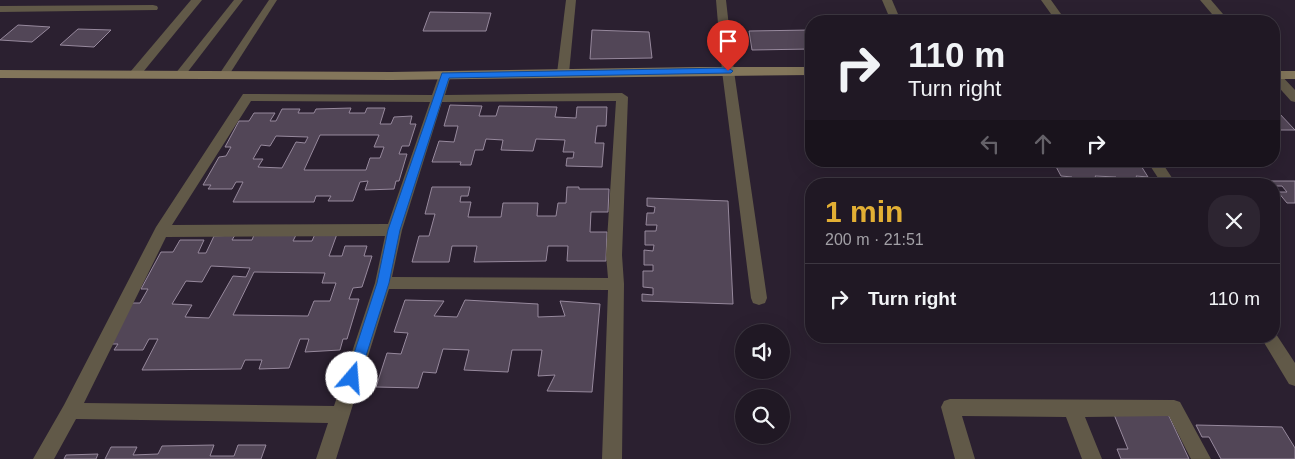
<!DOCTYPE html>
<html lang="en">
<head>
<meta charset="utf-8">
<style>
	body { margin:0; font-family:Arial,sans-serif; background:#2d2531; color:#f1f3f6; height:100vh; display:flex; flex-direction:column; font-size:19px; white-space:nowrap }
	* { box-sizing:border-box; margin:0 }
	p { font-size:16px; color:#a2a0a6 }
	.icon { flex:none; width:28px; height:28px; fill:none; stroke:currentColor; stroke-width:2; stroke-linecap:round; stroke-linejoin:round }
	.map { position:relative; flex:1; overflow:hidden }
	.sheet { position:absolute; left:805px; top:178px; width:475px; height:165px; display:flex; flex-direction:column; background:#201824; border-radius:20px; box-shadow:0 5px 20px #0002,0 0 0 1px #3d3741 }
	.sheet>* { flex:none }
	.top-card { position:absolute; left:805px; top:15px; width:475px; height:152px; border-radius:20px; box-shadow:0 5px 20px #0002,0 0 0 1px #3d3741; background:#201824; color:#f1f3f6; overflow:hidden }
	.controls { position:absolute; left:735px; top:324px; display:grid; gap:10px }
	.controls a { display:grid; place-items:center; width:55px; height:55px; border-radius:50%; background:#201824; box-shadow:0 5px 20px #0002,0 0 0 1px #3d3741; font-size:25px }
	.pin { position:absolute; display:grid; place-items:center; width:42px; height:42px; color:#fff; margin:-51px -21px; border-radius:50% 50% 50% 0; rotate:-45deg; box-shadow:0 0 5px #0007 }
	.pin .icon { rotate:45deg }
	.me { position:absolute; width:55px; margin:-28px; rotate:18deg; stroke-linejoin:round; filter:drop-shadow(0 0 4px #0008) }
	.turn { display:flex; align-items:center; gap:18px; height:105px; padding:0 20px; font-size:22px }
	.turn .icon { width:65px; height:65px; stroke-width:2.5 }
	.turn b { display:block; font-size:35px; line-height:42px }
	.lanes { display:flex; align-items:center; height:48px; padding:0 20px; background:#0003; justify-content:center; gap:25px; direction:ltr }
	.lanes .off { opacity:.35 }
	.round { display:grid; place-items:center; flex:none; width:52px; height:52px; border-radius:20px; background:#2d2531 }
	.head { display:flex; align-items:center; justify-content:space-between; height:85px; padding:0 20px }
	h1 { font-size:30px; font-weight:700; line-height:38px; color:#e2af34 }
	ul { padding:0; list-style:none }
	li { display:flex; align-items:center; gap:15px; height:70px; padding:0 20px; border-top:1px solid #3d3741 }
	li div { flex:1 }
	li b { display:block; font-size:19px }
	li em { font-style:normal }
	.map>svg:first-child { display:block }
	.building { fill:#524657; stroke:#97899d; fill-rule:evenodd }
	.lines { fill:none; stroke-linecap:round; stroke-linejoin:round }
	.lane { fill:#615948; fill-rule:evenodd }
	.street { fill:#615948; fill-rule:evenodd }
	.secondary { fill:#83765b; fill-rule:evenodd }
	.route { fill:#1a73e8; stroke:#114b97 }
</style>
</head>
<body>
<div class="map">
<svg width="1295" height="459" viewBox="0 0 1295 459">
	<rect width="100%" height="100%" fill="#2b2030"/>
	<g class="building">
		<path d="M430,12L491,13L486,31H423Z"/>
		<path d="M18,25L50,27L32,42L0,40Z"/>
		<path d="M78,29L111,30L94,47L60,45Z"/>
		<path d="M592,30L649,32L652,58L590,59Z"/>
		<path d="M811,30V49L752,50L749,31Z"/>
		<path d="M450,105L482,106L479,116H496L499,106L557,107L555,117L576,118L577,107H607L606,126H597L595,143H604L602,167L566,166L567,158H573L574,152H563L565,140L536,139L533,151L501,150L503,140L486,139L483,150H475L471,165H460L461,162H432L439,141L454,142L458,126H444Z"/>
		<path d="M351,108L349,113H365L367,108H385L380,124H391L394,117L412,116L410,124H416L409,146H402L399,154H407L399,181H396L394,189L365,190L368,181L360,182L353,201H328L331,196H316L314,202H233L243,182H236L232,189H208L211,185H203L219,157L226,156L231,147H225L239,121H249L254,113H275L270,121H276L282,109H300L298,113H314L316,109ZM320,135H379L374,147H384L380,158H370L366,170H304ZM276,136L308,137L305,143L296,142L282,168L258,167L263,159H253L261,145L270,146Z"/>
		<path d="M1274,112H1278L1295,130H1274Z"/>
		<path d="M1053,161H1138L1148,177L1136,176L1138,179H1118L1116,177L1095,176L1097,179H1073L1072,177L1061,176Z"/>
		<path d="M1269,181H1295V203H1287L1278,192H1287L1282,186H1274V184Z"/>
		<path d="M432,187H470L468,196H461L460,202H471L468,217H501L503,203H538L537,216H556L558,203H566L567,187H579V189H609L608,212H591L590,232H607L606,261H567L568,246H548L546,261L474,262L477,246H452L449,262H412L419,236H429L435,214H425Z"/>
		<path d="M647,198L728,201L733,304L642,301V294L653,295V288L643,287V271H653V265H644V250L653,251L654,245H645V231H656L657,225H646L647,213H654L655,207L647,206Z"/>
		<path d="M315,234H337L329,256H342L345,246H367L364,256H372L362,287L353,288L349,299H359L347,339H343L340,350L305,352L309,339H300L289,368L259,369L262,360H245L241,369L142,370L158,339H149L143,350H114L118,344H109L132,303H140L148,289H141L161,252H173L180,240H204L198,253H206L214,236L235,235L232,240H252L254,235H296L293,241H312ZM211,266L250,268L246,277L233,276L209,318L185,317L192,305L172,304L186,281L202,282ZM254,272L325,273L322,283H336L330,301H314L308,316L233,315Z"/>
		<path d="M405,300L444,301L434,316L457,317L465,300L538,304V317L565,316L560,301L600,304L592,392L547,391L555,375L538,376L542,350H512L508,372L464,370L469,350L443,349L436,373L423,372L418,388L376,387L387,353L401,354L408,333L394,332Z"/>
		<path d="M1113,412L1168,414L1189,459H1121L1117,449H1128Z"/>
		<path d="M1196,425L1282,427L1295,448V459H1221L1209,437H1202Z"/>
		<path d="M214,445L210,456H234L238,445H266L261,459H105L111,447H137L133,455L158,454L162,446Z"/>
		<path d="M98,454L96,459H64L66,455Z"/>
	</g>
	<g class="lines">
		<g class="lane">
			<path d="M234,0H243L183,78H175V74Z"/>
			<path d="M269,0H277L227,78H219L218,76Z"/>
		</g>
		<g class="street">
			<path d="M191,0H202L139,77H131L129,74L131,71Z"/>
			<path d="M566,0H576L569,73L563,77L557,73Z"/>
			<path d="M716,0H726L734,71L767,298L765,303L759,305L753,303L751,298L722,71Z"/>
			<path d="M882,0H892L901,21H891Z"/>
			<path d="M1041,0H1051L1066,21H1056Z"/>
			<path d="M1200,0H1211L1229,21H1218Z"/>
			<path d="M153,5L157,6L158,8L157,10L0,12V6Z"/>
			<path d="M445,71L451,75L445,95L622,93L628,97L622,255L624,284L622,459H602L608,290L389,289L336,459H316L328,423L76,419L54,459H33L64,405L156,227L243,94L432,95L439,75ZM251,101L430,102L388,224L172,225ZM616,101L606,255L608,278L392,277L402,230L442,102ZM385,236L375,283L334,406L84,403L166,237Z"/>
			<path d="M1274,71L1278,72L1295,90V102L1291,101L1274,82Z"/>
			<path d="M1147,161H1161L1176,184H1162Z"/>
			<path d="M1274,331L1295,363V386L1289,384L1260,336H1274Z"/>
			<path d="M950,399L1174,400L1180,402L1211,459H1191L1169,416L1085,417L1102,459H1082L1066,417L962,416L975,459H955L941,407L944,401Z"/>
		</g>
		<g class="secondary">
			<path d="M699,67H811V75L391,80L0,78V70L391,72Z"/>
			<rect x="1274" y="71" width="21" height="8"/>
		</g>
	</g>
	<path class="route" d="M728,68L733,71L731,73L449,78L400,230L389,283L359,378L357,382L352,383L348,382L346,378L377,283L388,230L442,73Z"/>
</svg>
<div class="controls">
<a><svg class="icon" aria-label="sound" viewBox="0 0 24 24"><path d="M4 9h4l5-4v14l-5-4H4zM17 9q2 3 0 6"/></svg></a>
<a><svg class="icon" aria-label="search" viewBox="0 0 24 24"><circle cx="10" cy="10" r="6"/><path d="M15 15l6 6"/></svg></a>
</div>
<div class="pin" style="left:728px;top:71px;background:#d93025"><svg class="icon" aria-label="arrive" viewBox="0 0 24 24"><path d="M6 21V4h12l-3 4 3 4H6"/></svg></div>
<svg class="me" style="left:352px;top:378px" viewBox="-20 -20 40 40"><circle r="19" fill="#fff"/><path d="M0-13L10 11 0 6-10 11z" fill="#1a73e8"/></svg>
<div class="top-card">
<div class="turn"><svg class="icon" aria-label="right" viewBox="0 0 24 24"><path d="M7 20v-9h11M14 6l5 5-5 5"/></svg><div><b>110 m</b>Turn right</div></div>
<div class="lanes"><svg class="icon off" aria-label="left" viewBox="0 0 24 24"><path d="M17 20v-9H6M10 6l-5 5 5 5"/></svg><svg class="icon off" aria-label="ahead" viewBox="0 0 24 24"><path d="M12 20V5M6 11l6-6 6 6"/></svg><svg class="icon" aria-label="right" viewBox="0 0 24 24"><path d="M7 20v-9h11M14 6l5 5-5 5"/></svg></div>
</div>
<section class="sheet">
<div class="head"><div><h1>1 min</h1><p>200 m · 21:51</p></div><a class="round"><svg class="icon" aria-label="close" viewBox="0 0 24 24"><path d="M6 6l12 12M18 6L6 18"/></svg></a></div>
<ul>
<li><svg class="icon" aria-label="right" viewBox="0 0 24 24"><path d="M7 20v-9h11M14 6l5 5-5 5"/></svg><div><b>Turn right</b></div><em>110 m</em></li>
</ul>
</section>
</div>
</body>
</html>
